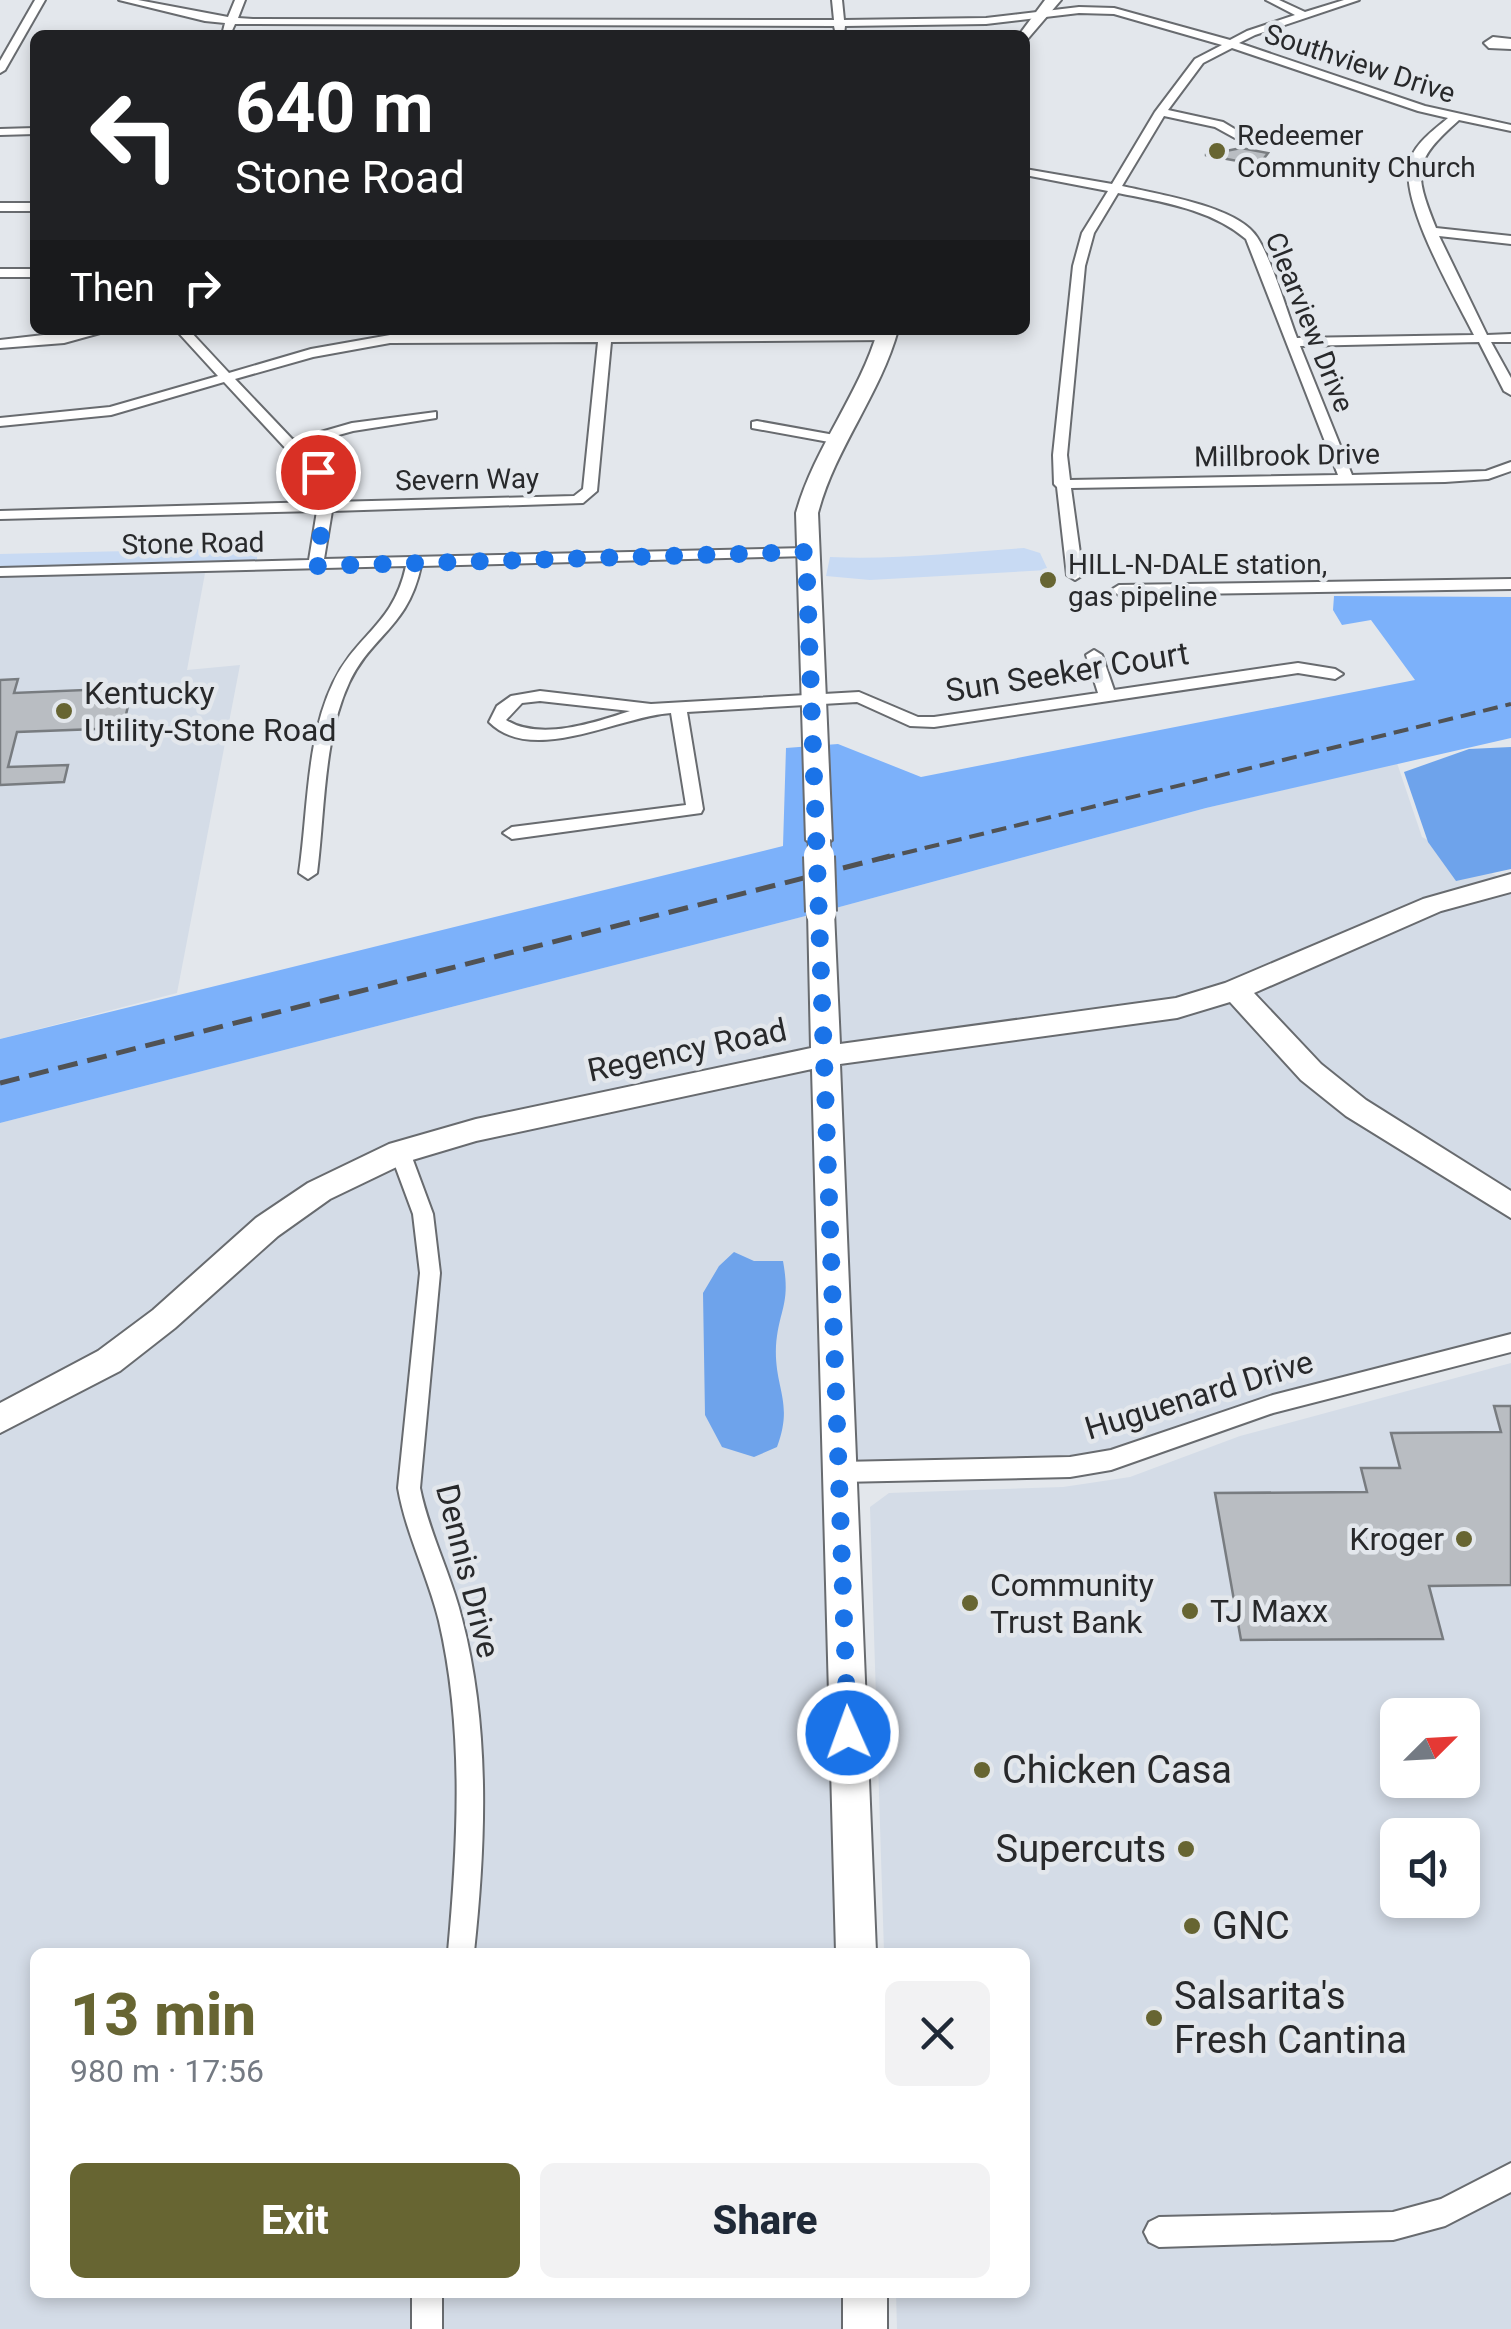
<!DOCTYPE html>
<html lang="en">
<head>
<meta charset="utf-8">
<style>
	body { margin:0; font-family:Roboto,sans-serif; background:#f2f2f3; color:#1f2937; height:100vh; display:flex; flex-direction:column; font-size:38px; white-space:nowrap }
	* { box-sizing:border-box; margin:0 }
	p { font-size:32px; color:#747a83 }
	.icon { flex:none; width:55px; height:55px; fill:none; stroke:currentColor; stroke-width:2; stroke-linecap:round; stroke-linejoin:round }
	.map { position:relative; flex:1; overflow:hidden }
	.side { position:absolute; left:30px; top:1948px; width:1000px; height:350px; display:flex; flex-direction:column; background:#fff; border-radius:15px; box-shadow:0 5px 15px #0003 }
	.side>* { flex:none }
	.banner { position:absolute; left:30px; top:30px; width:1000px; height:305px; border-radius:15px; box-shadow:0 5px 15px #0003; background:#202124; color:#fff; overflow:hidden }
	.needle { width:65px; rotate:66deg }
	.tools { position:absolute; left:1380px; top:1698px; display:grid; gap:20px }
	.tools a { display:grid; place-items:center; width:100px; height:100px; border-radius:15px; background:#fff; box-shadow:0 5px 15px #0003; font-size:50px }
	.pin { position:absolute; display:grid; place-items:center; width:85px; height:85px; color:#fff; margin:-42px; border:5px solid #fff; border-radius:50%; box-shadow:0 2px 10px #0007 }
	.me { position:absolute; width:110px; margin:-55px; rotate:358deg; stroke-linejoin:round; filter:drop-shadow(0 0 8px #0008) }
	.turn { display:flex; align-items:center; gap:35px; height:210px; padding:0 40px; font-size:45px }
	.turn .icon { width:130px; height:130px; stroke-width:2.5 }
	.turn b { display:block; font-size:70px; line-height:85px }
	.then { display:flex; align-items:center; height:95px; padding:0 40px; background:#0003; gap:20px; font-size:38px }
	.round { display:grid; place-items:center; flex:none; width:105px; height:105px; border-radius:15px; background:#f2f2f3 }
	.headline { display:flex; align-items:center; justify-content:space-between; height:170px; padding:0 40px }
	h1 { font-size:60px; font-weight:800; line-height:75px; color:#676532 }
	.cta { display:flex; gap:20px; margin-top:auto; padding:20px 40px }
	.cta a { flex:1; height:115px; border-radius:15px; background:#676532; color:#fff; font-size:40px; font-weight:800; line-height:115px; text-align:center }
	.cta a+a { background:#f2f2f3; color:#1f2937 }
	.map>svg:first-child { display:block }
	.built { fill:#d4dce7; fill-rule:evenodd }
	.green { fill:#c8daf3 }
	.forest { fill:#7cb1fa }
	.water { fill:#6ea3eb }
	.building { fill:#b9bdc2; stroke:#787c80; stroke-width:2.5 }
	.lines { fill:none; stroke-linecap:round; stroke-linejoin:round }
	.street-casing { stroke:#686b6f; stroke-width:4 }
	.secondary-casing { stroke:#686b6f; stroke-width:4 }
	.street { fill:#fff; fill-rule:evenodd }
	.secondary { fill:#fff; fill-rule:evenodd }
	.rail-far1 { stroke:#505254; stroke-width:4; stroke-dasharray:15 8; stroke-linecap:butt }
	.rail { stroke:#505254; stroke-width:5; stroke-dasharray:20 10; stroke-linecap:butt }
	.secondary-bridge-far1-casing { stroke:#686b6f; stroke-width:25; stroke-linecap:butt }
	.secondary-bridge-casing { stroke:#686b6f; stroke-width:34; stroke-linecap:butt }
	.secondary-bridge-far1 { stroke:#fff; stroke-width:22 }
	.secondary-bridge { stroke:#fff; stroke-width:30 }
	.route { stroke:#1a73e8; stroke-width:18; stroke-dasharray:0 32.4 }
	.poi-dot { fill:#676532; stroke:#e3e7ec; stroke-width:4 }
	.labels { text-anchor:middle; stroke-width:9; stroke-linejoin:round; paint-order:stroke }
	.far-street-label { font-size:28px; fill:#28292b; stroke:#e3e7ec }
	.far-poi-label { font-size:28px; fill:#28292b; stroke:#e3e7ec; text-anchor:start }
	.street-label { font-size:32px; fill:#28292b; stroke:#e3e7ec }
	.poi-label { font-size:32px; fill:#28292b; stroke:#e3e7ec; text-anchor:start }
	.near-poi-label { font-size:38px; fill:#28292b; stroke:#e3e7ec; text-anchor:start }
</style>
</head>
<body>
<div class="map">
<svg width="1511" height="2329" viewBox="0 0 1511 2329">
	<rect width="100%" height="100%" fill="#e3e7ec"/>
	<g class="built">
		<path d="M206,568L187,670L240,665L177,993L0,1039V572Z"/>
		<path d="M1397,763L1422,837L1511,883V1343L1111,1460L840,1472L856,1952H35V2292H865L864,2329H0V1123L821,912L1206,808Z"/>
		<path d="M1511,1363V2329H897L896,2293L1025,2292V1952H884L870,1507L889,1493L1063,1487L1130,1477L1240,1436ZM1398,1715H1462V1780H1398ZM1398,1835H1462V1900H1398Z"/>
	</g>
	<g class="green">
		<path d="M257,548V567L0,573V554Z"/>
		<path d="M1024,548L1040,553L1048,570L870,580L826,576L830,557C896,560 959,552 1024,548Z"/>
	</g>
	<path class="forest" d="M1334,596L1511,597V738L1206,808L821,912L0,1123V1039L783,846L786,748L838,744L921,777L1415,680L1371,620L1342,625L1333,610Z"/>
	<g class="water">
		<path d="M1511,747V869L1456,881L1428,842L1404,772L1469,749Z"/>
		<path d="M734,1252L754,1261H783C791,1305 779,1308 776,1346C774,1388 794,1402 777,1447L754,1457L722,1447L705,1415L703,1293L719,1266Z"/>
	</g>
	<g class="building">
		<path d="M1241,148L1268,153L1259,165L1205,155Z"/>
		<path d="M18,679L14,693L132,688L123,728L17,732L8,767L68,765L64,782L0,785V680Z"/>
		<path d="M1494,1406H1511V1585L1429,1586L1443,1639L1241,1640L1215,1493L1367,1492L1361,1468H1400L1391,1433L1501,1432Z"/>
	</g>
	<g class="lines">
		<g class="street-casing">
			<g id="street">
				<path d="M35,0H45L5,70L0,73V61Z"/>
				<path d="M119,0H138L228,17L235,0H245L238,18L253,19L834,20L832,0H842L844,20L986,18L1079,7L1114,8L1230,40L1247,31L1295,15L1266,0H1279L1305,12L1344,0H1359L1255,35L1239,43L1425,106L1511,125V131L1459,120C1413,161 1413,171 1436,228L1511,236V244L1439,236L1487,335L1511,334V342H1491L1511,378V395L1504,391L1479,342L1300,346L1352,475L1486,471L1511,462V471L1488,479L1445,482L1071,488L1083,575L1075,580L1067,575L1057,487L1054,484L1053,455L1073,266L1082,233L1108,191L1025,175V169L1112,184L1155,112L1195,59L1222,45L1114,14L1079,13L986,24L845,26L844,35H836L834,26L235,24L230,35H222L225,23L205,21ZM1232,48L1418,111L1448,118C1434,130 1412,145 1409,165C1402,207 1454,295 1474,335L1297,338C1286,309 1273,262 1257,237C1238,206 1156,194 1122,186L1164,116L1215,127L1235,138H1243V134L1223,122L1168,110L1203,63ZM1118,193C1162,202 1211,209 1246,239L1338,475L1070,480L1067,455L1085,266L1094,233Z"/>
				<path d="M1493,37L1511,39V49L1489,48L1484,43Z"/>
				<path d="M35,128V134L0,135V129Z"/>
				<rect x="0" y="203" width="35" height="8"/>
				<rect x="0" y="269" width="35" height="8"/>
				<path d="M87,330H111L64,343L0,348V340Z"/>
				<path d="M176,330H189L229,373L311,349L390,335L599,334L600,330H612V334L887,332L893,336L887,340L611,342L597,491L583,503L332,511L324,559L806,548L813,552L806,556L421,566C408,628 372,634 349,683C323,739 325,812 317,873L308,879L299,873C308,812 306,739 333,683C357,633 393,626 406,566L0,576V568L309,560L317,511L0,519V511L317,502L314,479L224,382L111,415L0,426V418L110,407L218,376ZM598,342L583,489L574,496L332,502L328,478L299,446L353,431L436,418V412L352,423L293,440L235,379L313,357L390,343Z"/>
				<path d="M757,421L840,436L847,440L840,444L752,428V422Z"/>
				<path d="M1511,579V589L1119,595L1111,590L1119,585Z"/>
				<path d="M1094,650L1102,655L1114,690L1298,663L1335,669L1343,674L1335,679L1298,673L934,727L910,726L857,702L687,712L703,809L701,813L512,839L503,833L512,827L686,805L671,713C620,716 533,766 489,722L497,706L511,696L540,691L651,704L859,692L918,717H934L1098,693L1086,655ZM540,701L630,711C594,723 540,741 506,720L522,703Z"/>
				<path d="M400,1144L410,1152L433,1214L440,1273L420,1488C429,1533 451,1574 462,1619C490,1726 486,1843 474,1952H448C458,1842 464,1729 439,1621C428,1576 406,1534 398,1488L420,1273L413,1214L390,1152Z"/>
				<path d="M1511,1334V1352L1273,1413L1111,1470L1070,1477L840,1482L832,1479L829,1472L832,1465L840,1462L1070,1457L1111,1450L1273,1395Z"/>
				<path d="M1511,2163V2192L1445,2226L1393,2240L1159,2247L1149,2242L1144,2232L1149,2222L1159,2217L1393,2212L1441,2199Z"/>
				<rect x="412" y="2292" width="30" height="37"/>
			</g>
		</g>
		<g class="secondary-casing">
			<g id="secondary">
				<path d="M1045,0H1061L1025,42V35H1019Z"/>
				<path d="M878,330H898C880,395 835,448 818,513L832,840L819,849L806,840L796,513C814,448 859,395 878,330Z"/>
				<path d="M1511,874V892L1441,911L1254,993L1321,1064L1366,1100L1511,1191V1218L1346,1116L1301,1080L1230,1002L1177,1018L840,1064L876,1952H836L812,1069L476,1141L409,1161L330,1199L278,1236L175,1328L120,1371L0,1433V1403L98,1351L153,1310L256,1218L308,1183L389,1144L476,1119L811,1048L808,912L812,906H830L834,912L840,1044L1176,998L1225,983L1423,899Z"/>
				<rect x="843" y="2292" width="44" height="37"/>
			</g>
		</g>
		<use href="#street" class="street"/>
		<use href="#secondary" class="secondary"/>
		<path class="rail-far1" d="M880,859L1511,704"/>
		<path class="rail" d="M0,1083L890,856"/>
		<g class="secondary-bridge-far1-casing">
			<path id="secondary-bridge-far1" d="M819,840L820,859"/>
		</g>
		<g class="secondary-bridge-casing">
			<path id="secondary-bridge" d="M819,856L821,912"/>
		</g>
		<use href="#secondary-bridge-far1" class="secondary-bridge-far1"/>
		<use href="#secondary-bridge" class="secondary-bridge"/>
	</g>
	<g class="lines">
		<path class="route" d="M318,472L325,507L316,566L806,552L848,1733"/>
	</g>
	<g class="poi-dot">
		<circle cx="1217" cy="151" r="10"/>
		<circle cx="1048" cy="580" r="10"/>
		<circle cx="64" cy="711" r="10"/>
		<circle cx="1464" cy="1539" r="10"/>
		<circle cx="970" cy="1603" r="10"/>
		<circle cx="1190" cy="1611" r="10"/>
		<circle cx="982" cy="1770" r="10"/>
		<circle cx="1186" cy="1849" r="10"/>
		<circle cx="1192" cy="1926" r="10"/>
		<circle cx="1154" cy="2018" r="10"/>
	</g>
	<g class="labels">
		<g class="far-street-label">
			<text transform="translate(1360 63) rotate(18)" y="10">Southview Drive</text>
			<text transform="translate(1310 322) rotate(68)" y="10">Clearview Drive</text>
			<text transform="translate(1287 455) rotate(-1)" y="10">Millbrook Drive</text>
			<text transform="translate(467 479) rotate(-1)" y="10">Severn Way</text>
			<text transform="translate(193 543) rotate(-1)" y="10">Stone Road</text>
		</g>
		<g class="far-poi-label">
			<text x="1237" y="145">Redeemer<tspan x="1237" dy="32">Community Church</tspan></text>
			<text x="1068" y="574">HILL-N-DALE station,<tspan x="1068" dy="32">gas pipeline</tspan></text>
		</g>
		<g class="street-label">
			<text transform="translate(1067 672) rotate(-9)" y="11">Sun Seeker Court</text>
			<text transform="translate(687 1050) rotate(-12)" y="11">Regency Road</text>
			<text transform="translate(1199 1395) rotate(-17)" y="11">Huguenard Drive</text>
			<text transform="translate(468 1571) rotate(76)" y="11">Dennis Drive</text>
		</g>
		<g class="poi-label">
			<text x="84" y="704">Kentucky<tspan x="84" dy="37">Utility-Stone Road</tspan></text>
			<text x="1444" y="1550" text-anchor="end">Kroger</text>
			<text x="990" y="1596">Community<tspan x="990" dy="37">Trust Bank</tspan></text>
			<text x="1210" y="1622">TJ Maxx</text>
		</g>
		<g class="near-poi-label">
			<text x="1002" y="1783">Chicken Casa</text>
			<text x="1166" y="1862" text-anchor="end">Supercuts</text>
			<text x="1212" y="1939">GNC</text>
			<text x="1174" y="2009">Salsarita's<tspan x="1174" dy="44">Fresh Cantina</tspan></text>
		</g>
	</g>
</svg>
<div class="tools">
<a><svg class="needle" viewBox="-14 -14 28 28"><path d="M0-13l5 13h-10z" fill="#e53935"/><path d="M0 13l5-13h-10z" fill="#747a83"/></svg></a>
<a><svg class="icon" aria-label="sound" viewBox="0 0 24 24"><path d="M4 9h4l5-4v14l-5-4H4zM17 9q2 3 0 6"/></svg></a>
</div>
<div class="pin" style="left:318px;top:472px;background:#d93025"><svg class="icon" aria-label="arrive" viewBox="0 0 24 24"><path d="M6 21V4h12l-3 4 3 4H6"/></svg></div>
<svg class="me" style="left:848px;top:1733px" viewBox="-20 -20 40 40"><circle r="17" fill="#1a73e8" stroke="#fff" stroke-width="3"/><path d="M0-11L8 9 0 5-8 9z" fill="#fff"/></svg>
<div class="banner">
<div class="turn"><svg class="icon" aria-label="left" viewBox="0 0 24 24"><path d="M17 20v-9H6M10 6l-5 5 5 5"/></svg><div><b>640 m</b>Stone Road</div></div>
<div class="then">Then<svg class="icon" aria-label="right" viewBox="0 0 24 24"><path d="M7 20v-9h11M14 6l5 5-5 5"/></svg></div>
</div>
<section class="side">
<div class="headline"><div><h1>13 min</h1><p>980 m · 17:56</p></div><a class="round"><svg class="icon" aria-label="close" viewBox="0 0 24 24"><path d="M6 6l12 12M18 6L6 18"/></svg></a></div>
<div class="cta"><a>Exit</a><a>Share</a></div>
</section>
</div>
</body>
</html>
